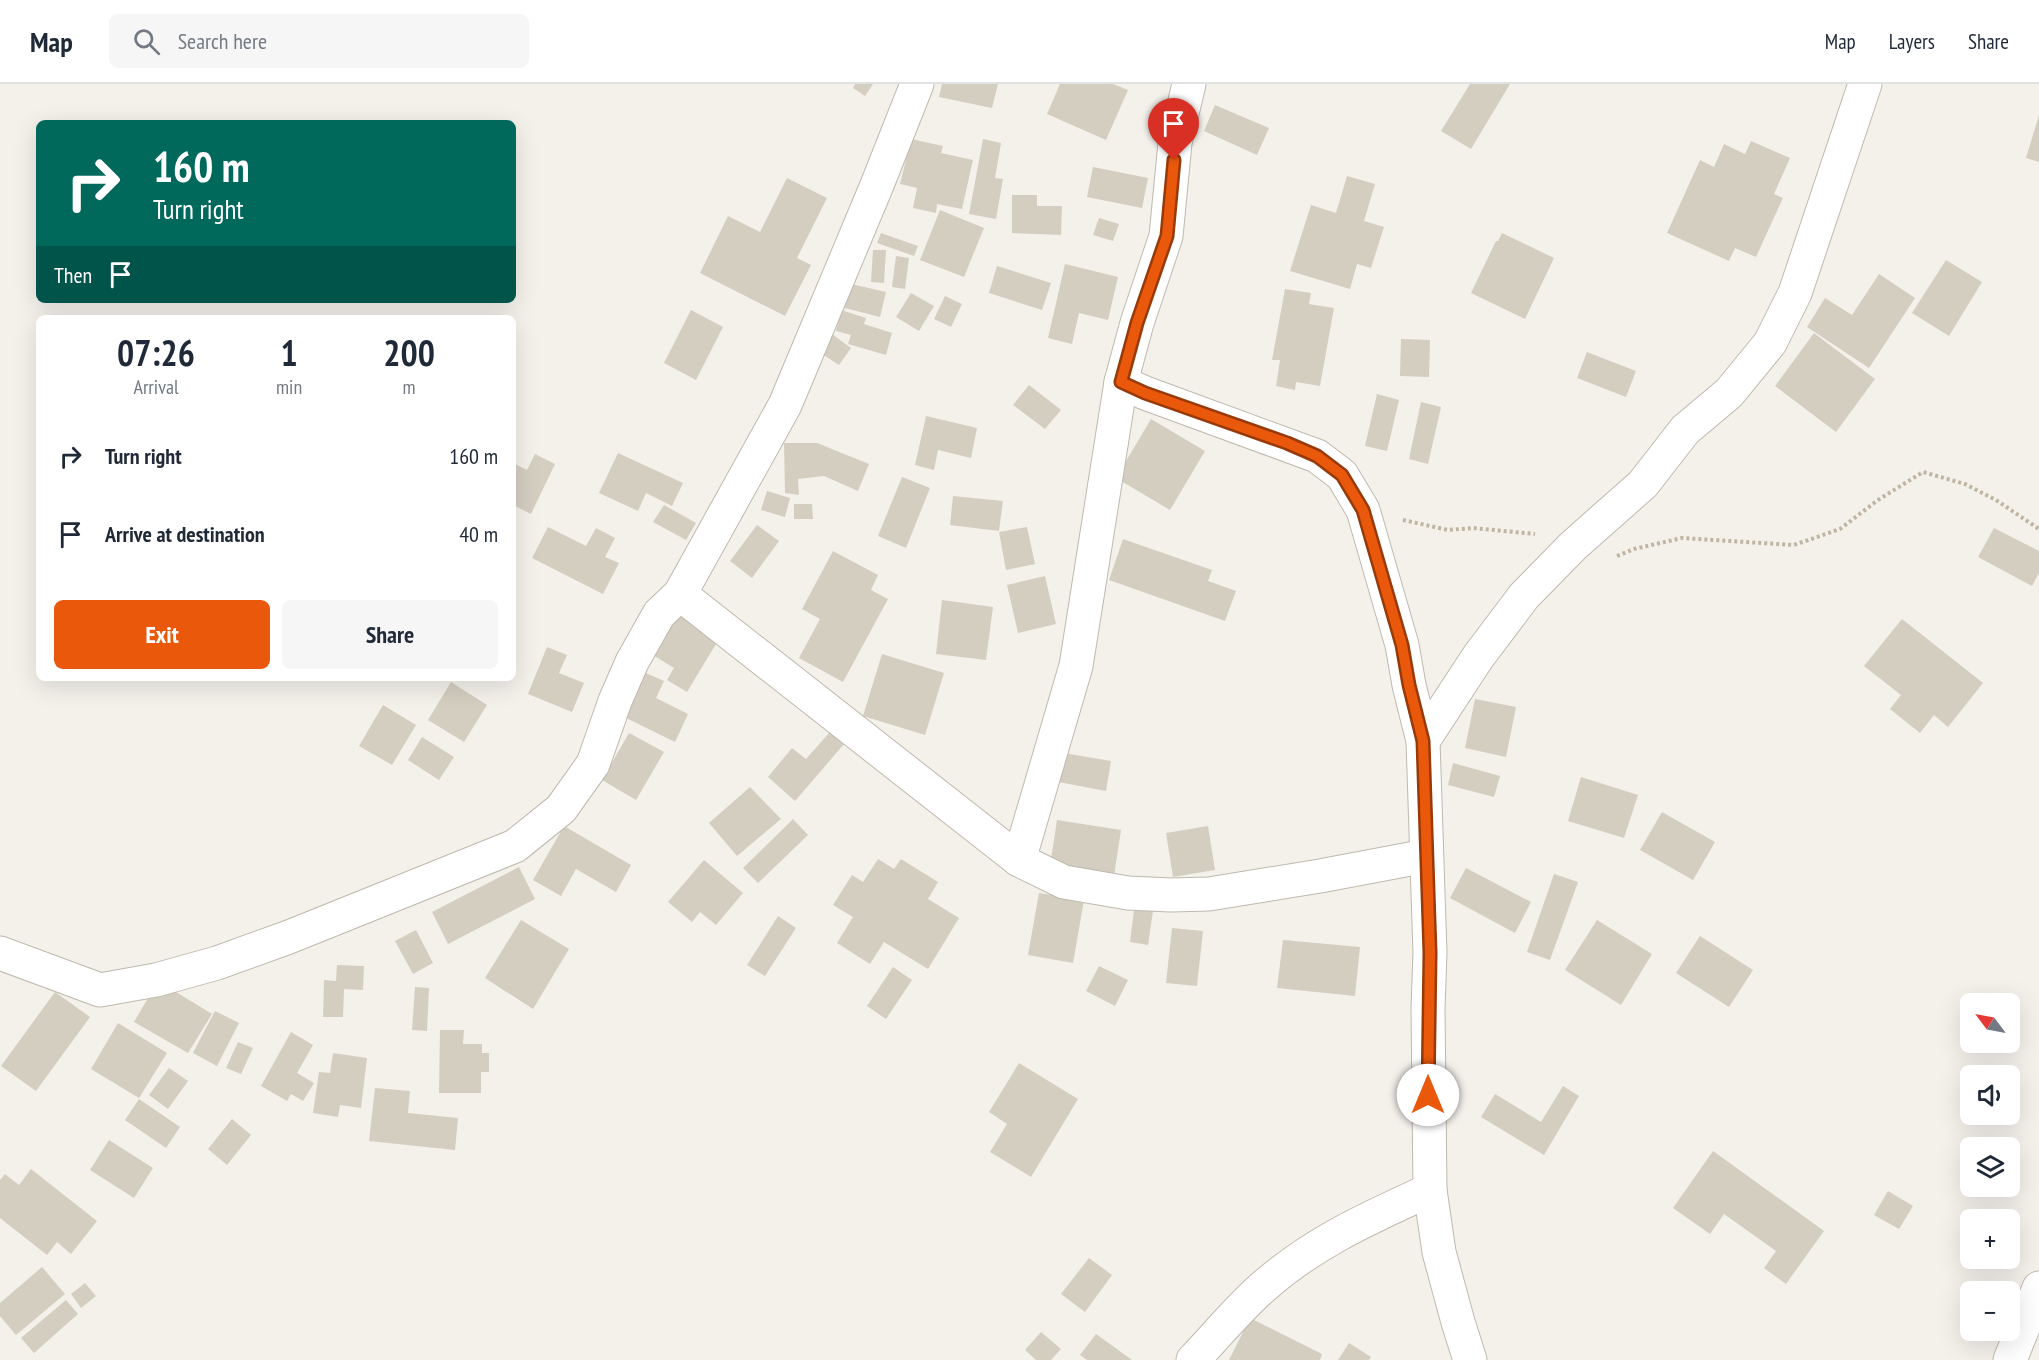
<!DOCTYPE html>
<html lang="en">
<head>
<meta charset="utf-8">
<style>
	body { margin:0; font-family:"PT Sans Narrow",sans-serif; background:#f6f6f7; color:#1f2937; height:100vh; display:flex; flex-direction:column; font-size:22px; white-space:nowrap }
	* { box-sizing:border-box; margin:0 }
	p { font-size:20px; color:#747a83 }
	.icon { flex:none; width:33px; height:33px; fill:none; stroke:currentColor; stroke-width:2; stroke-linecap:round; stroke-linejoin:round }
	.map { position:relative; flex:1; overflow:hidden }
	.details { position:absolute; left:36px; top:231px; width:480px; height:366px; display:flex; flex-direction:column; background:#fff; border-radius:9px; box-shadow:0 6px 24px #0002 }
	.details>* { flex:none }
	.banner { position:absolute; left:36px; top:36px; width:480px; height:183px; border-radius:9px; box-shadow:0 6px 24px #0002; background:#00695c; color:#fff; overflow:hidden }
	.needle { width:39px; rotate:302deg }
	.fabs { position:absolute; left:1960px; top:909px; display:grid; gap:12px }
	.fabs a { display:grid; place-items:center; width:60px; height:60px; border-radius:9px; background:#fff; box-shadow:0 6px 24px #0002; font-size:30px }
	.pin { position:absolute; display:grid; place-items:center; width:51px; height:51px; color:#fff; margin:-62px -26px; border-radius:50% 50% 50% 0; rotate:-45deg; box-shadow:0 0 6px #0007 }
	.pin .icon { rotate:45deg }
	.me { position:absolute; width:66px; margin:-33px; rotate:0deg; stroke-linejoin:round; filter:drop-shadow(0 0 4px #0008) }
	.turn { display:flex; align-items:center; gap:21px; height:126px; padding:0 18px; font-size:27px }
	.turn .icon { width:78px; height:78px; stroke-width:2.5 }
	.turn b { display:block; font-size:42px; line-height:51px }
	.then { display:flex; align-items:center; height:57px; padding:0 18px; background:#0003; gap:12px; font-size:22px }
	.eta { display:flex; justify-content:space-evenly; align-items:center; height:102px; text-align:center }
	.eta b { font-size:36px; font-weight:600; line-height:42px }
	.action { display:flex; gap:12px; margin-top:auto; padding:12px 18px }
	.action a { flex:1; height:69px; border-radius:9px; background:#ea580c; color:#fff; font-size:24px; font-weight:600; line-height:69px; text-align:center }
	.action a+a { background:#f6f6f7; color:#1f2937 }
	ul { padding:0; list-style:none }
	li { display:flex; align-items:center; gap:18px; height:78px; padding:0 18px }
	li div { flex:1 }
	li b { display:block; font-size:22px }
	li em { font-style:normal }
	header { display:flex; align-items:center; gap:36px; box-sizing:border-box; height:84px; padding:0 30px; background:#fff; border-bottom:2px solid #e0e1e3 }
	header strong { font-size:28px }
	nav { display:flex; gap:33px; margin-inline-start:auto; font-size:21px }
	.search { width:420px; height:54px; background:#f6f6f7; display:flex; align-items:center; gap:15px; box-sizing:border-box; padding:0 21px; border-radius:9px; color:#747a83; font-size:22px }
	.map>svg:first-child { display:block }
	.building { fill:#d4cec1 }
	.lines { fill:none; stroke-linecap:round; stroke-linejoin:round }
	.minor-casing { stroke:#bfb9ae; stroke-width:35 }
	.path { stroke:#bfb5a1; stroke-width:4; stroke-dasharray:3 3; stroke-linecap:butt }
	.minor { stroke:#fff; stroke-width:33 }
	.route-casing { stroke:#983908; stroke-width:15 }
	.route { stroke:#ea580c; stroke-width:10 }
</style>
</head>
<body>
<header>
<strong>Map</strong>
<div class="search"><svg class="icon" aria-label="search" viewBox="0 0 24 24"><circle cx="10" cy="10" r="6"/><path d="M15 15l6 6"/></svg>Search here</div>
<nav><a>Map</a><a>Layers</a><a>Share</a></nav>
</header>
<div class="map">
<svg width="2039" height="1276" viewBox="0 0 2039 1276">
	<rect width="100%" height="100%" fill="#f4f1eb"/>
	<g class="building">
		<path d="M855,0H873L865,12L853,4Z"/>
		<path d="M942,0H998L992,24L939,13Z"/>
		<path d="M1060,0H1113L1128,6L1106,56L1047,30Z"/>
		<path d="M1470,0H1510L1471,65L1441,47Z"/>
		<path d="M1215,21L1269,44L1257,71L1204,47Z"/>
		<path d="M2039,31V78L2026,74Z"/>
		<path d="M911,55L943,62L941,69L973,76L962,125L937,120L936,129L913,124L917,104L900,100Z"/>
		<path d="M983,55L1001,59L995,94L1003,95L996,135L969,130Z"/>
		<path d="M1751,57L1790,74L1774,110L1783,114L1756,173L1735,164L1729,177L1667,149L1700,76L1714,83L1724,60L1745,70Z"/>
		<path d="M1093,83L1148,94L1142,124L1087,113Z"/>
		<path d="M1347,92L1375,100L1364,137L1384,143L1371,184L1357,180L1350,205L1290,187L1311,121L1336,129Z"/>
		<path d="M787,94L827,114L797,174L811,181L785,232L700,189L728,132L760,148Z"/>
		<path d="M1012,111H1037V122H1062L1061,151L1012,149Z"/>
		<path d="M940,126L984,144L964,193L920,176Z"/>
		<path d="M1099,134L1119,140L1113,157L1093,151Z"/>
		<path d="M881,149L918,162L914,172L877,159Z"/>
		<path d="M1502,149L1554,174L1525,235L1471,209L1496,157H1498Z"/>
		<path d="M873,166H886L884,199L871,198Z"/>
		<path d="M896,172L909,174L905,205L892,203Z"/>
		<path d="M1946,176L1982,198L1949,252L1912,229Z"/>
		<path d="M1065,180L1118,193L1108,236L1079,229L1072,260L1048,254Z"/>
		<path d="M997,182L1051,199L1042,226L989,209Z"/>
		<path d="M1879,190L1915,214L1869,284L1807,243L1825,214L1852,231Z"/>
		<path d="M847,199L886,208L880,233L841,223Z"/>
		<path d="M1285,205L1311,209L1309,220L1334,224L1320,302L1296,298L1295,306L1276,302L1280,276H1272Z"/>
		<path d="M911,209L934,222L919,247L896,233Z"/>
		<path d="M945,212L962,220L951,243L934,235Z"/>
		<path d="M691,226L723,243L696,296L664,279Z"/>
		<path d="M841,226L866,234L864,240L892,249L886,271L848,260L851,251L836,247Z"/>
		<path d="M829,248L851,264L839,281L816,266Z"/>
		<path d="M1814,249L1875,295L1836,348L1775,302Z"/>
		<path d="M1401,255L1430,256L1429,293L1400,292Z"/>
		<path d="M1587,268L1636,287L1626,313L1577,294Z"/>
		<path d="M1029,301L1061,326L1045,345L1013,321Z"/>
		<path d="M1377,310L1399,316L1387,367L1365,362Z"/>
		<path d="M1421,318L1441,323L1428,380L1409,375Z"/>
		<path d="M926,332L977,344L971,374L938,366L934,386L915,381Z"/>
		<path d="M1151,335L1205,367L1170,426L1116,394Z"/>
		<path d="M784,359H817L869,380L858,407L824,392L798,395L799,411L785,409Z"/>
		<path d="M618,369L683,399L672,422L646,409L638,427L599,409Z"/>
		<path d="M535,370L555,380L531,430L513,421L515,410L513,409V379L527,386Z"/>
		<path d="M902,393L930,404L906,464L878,452Z"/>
		<path d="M767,407L790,414L785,433L761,426Z"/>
		<path d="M953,412L1003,417L999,447L950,441Z"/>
		<path d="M794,420H812L813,435H794Z"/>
		<path d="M664,421L696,439L686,456L653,438Z"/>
		<path d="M757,441L779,457L752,494L730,477Z"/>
		<path d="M548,443L586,462L596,444L615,454L605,473L619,479L603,510L532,474Z"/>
		<path d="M1027,443L1035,480L1006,486L999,448Z"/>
		<path d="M1994,444L2039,467V489L2032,502L1978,473Z"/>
		<path d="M1123,455L1212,486L1208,497L1236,507L1225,537L1109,496Z"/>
		<path d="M833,467L878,491L871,506L888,515L843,598L799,574L820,535L802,525Z"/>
		<path d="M1045,492L1056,540L1018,549L1007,501Z"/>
		<path d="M942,516L993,523L986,576L936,570Z"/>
		<path d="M676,523L722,550L687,608L667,596L674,584L648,568Z"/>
		<path d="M1902,535L1983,599L1948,643L1934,631L1920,649L1890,625L1901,611L1864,582Z"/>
		<path d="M547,563L567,571L559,589L584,599L572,628L528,610Z"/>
		<path d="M882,570L944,589L925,651L863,632Z"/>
		<path d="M637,585L664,597L656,614L688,630L675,658L616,629Z"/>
		<path d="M451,598L487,621L464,658L428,636Z"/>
		<path d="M1475,615L1516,623L1506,673L1465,664Z"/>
		<path d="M383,621L416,641L392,681L359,662Z"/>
		<path d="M830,648L844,660L795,717L768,693L792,664L806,675Z"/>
		<path d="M629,649L664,668L636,716L602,696Z"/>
		<path d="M422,653L454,673L439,696L408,676Z"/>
		<path d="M1058,668L1111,677L1106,707L1053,697Z"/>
		<path d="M1453,679L1500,692L1494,713L1448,701Z"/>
		<path d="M1581,693L1638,711L1624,754L1568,737Z"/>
		<path d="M750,703L781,735L737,772L709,739Z"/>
		<path d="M1662,728L1715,758L1693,796L1640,766Z"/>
		<path d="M793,735L808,751L758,799L743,784Z"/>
		<path d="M1057,736L1121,746L1114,792L1050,782Z"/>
		<path d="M564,742L631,781L616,808L576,785L561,812L533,796Z"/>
		<path d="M1208,742L1215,786L1173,793L1166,749Z"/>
		<path d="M878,775L894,785L901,775L938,798L928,815L959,834L928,885L884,858L870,880L837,859L853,833L833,821L852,791L863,798Z"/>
		<path d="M704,776L743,809L716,841L700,828L692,838L668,818Z"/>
		<path d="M519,783L535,815L448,860L432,828Z"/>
		<path d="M1466,784L1531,818L1515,849L1450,814Z"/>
		<path d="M1554,790L1578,798L1550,876L1527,868Z"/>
		<path d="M1039,809L1084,816L1073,879L1028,871Z"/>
		<path d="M1135,818L1154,820L1148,861L1130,858Z"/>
		<path d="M778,832L796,844L765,892L747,881Z"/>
		<path d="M521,836L569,865L533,925L485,894Z"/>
		<path d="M1597,836L1652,870L1621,921L1565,886Z"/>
		<path d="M1172,844L1203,847L1197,902L1166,899Z"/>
		<path d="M416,846L433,879L413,890L395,857Z"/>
		<path d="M1700,852L1753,886L1729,923L1676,889Z"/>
		<path d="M1283,856L1360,863L1355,912L1277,904Z"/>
		<path d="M337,881L364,882L363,906L344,905L343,933H323L324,896L336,897Z"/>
		<path d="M1099,882L1128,896L1115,922L1086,907Z"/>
		<path d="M893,883L912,896L886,935L867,922Z"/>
		<path d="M158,897L212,930L188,969L134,938Z"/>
		<path d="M415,903L429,904L427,947L412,946Z"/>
		<path d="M55,908L90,933L36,1007L1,982Z"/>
		<path d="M215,927L239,939L217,982L193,969Z"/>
		<path d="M118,939L167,969L139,1014L91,985Z"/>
		<path d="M440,946H464L463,960H482V969H489V988H481V1009H439Z"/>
		<path d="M291,948L313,961L297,989L314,999L303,1017L291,1010L287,1017L261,1002Z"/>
		<path d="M238,958L253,964L241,990L226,984Z"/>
		<path d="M333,969L367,974L361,1024L340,1021L338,1033L313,1029L319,988L330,989Z"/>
		<path d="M1019,979L1078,1015L1031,1093L990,1068L1007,1040L989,1028Z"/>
		<path d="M169,984L188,997L168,1025L149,1011Z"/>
		<path d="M1563,1002L1579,1012L1544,1071L1481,1033L1495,1010L1541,1038Z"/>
		<path d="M375,1004L410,1007L408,1029L458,1034L455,1066L369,1057Z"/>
		<path d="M139,1015L180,1043L166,1064L125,1036Z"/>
		<path d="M232,1035L251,1051L227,1081L208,1065Z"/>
		<path d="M109,1056L153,1084L134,1114L90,1086Z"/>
		<path d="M1713,1067L1824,1147L1786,1200L1764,1184L1776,1167L1724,1130L1710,1150L1673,1124Z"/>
		<path d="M31,1085L97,1137L71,1170L57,1158L47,1171L0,1134V1096L5,1090L19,1101Z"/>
		<path d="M1888,1107L1913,1122L1899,1145L1874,1131Z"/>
		<path d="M1089,1174L1112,1191L1085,1228L1061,1210Z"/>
		<path d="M42,1183L65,1210L16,1251L0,1232V1219Z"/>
		<path d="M85,1199L96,1212L81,1224L71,1210Z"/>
		<path d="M66,1216L78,1230L34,1269L21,1254Z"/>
		<path d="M1250,1234L1322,1270L1320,1276H1229Z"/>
		<path d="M1041,1248L1061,1265L1051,1276H1036L1025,1266Z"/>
		<path d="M1096,1250L1132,1276H1087L1080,1271Z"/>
		<path d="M1349,1259L1371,1273L1369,1276H1338Z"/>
	</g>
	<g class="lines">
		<g class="minor-casing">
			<g id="minor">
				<path d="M1121,298L1145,309L1317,372L1342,391L1363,426L1402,561L1409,601L1423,657L1430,869L1428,924L1430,1106L1439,1168L1458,1238L1470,1276"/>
				<path d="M680,510L1019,776L1064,798L1128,809L1171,811L1209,810L1320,792L1426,772"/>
				<path d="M1423,657L1478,573L1524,512L1573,462L1643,400L1685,346L1729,309L1770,259L1795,209L1865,0"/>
				<path d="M1019,776L1076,582L1121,298L1137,239L1166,152L1175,59L1189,0"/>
				<path d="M0,869L100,906L156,896L217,879L289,853L515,762L561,725L593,680L615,617L632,578L659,530L680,510L785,321L877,101L917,0"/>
				<path d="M1193,1276C1216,1252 1238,1225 1263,1203C1314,1158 1369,1134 1430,1106"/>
				<path d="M2010,1276L2039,1204"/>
			</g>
		</g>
		<g class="path">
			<path d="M1403,436L1448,446L1473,444L1535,450"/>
			<path d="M1617,472L1634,465L1682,454L1794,461L1840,445L1878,416L1923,388L1965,400L1996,416L2039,445"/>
		</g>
		<use href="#minor" class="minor"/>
	</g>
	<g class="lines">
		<g class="route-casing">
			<path id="route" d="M1174,76L1167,152L1137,239L1121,298L1145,309L1287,359L1317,372L1342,391L1363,426L1402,561L1409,601L1423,657L1430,869L1428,1011"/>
		</g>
		<use href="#route" class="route"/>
	</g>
</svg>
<div class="fabs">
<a><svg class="needle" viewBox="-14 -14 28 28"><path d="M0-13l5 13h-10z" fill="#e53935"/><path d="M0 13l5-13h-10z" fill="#747a83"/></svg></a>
<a><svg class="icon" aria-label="sound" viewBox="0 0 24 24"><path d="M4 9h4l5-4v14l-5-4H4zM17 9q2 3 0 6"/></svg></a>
<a><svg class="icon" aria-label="layers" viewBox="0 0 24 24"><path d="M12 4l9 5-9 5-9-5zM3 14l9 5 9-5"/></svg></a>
<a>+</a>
<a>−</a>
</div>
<div class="pin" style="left:1174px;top:76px;background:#d93025"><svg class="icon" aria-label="arrive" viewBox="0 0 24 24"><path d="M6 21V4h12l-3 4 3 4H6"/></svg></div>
<svg class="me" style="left:1428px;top:1011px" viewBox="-20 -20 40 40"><circle r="19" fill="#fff"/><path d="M0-13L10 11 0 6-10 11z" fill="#ea580c"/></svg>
<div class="banner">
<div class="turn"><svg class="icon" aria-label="right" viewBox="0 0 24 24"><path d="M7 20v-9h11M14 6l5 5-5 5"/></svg><div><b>160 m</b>Turn right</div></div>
<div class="then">Then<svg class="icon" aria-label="arrive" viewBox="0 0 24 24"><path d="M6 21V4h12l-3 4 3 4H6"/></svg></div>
</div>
<section class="details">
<div class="eta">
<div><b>07:26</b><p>Arrival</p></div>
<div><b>1</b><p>min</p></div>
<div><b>200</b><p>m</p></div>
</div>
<ul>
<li><svg class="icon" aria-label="right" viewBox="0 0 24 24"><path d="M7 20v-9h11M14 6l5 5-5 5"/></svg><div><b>Turn right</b></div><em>160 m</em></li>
<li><svg class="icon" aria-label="arrive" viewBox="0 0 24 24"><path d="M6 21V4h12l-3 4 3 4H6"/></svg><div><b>Arrive at destination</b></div><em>40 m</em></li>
</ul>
<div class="action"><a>Exit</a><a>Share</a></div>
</section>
</div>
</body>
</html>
